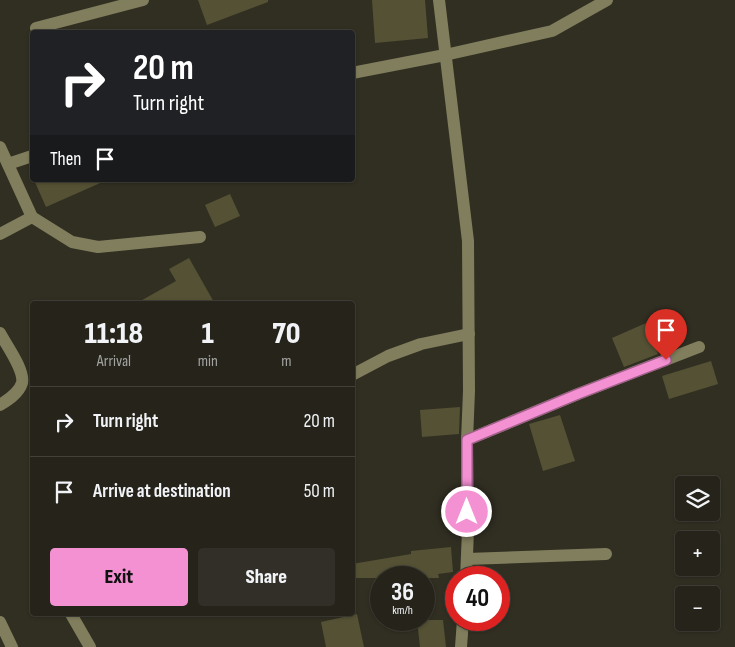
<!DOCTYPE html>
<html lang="en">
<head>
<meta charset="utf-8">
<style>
	body { margin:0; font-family:"Sofia Sans Condensed",sans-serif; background:#312f27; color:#f1f3f6; height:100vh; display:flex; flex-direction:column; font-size:19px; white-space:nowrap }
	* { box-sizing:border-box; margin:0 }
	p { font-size:16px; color:#a3a4a2 }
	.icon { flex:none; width:28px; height:28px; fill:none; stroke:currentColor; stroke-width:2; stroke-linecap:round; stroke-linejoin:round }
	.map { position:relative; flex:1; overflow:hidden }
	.details { position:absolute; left:30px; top:301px; width:325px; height:315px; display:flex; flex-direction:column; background:#25231a; border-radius:5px; box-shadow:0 1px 4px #0004,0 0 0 1px #424039 }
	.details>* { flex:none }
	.hud { position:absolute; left:30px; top:30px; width:325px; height:152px; border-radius:5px; box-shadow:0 1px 4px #0004,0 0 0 1px #424039; background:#202124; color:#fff; overflow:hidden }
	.buttons { position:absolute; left:675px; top:476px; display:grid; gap:10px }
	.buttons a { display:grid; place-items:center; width:45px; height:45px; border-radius:5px; background:#25231a; box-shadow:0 1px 4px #0004,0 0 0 1px #424039; font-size:25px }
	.speed { position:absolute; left:370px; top:566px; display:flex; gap:10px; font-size:25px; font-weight:700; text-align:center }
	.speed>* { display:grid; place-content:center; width:65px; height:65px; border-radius:50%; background:#25231a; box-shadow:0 1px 4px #0004,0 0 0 1px #424039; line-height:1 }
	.speed small { font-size:12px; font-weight:400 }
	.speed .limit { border:8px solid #d22; background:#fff; color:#111 }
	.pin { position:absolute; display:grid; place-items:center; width:42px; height:42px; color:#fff; margin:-51px -21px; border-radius:50% 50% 50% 0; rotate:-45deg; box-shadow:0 0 5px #0007 }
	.pin .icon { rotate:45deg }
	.me { position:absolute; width:55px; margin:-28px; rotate:0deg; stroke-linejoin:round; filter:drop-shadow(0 0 4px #0008) }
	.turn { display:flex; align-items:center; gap:18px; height:105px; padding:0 20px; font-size:22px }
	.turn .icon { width:65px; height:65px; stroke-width:2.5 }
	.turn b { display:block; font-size:35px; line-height:42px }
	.then { display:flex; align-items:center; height:48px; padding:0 20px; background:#0003; gap:10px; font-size:19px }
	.eta { display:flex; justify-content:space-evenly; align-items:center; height:85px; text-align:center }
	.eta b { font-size:30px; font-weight:800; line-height:35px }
	.cta { display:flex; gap:10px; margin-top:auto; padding:10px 20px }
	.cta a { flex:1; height:58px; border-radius:5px; background:#f491d3; color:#111; font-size:20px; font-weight:800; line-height:58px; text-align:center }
	.cta a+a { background:#312f27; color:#f1f3f6 }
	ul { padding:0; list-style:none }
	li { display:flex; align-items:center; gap:15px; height:70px; padding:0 20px; border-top:1px solid #424039 }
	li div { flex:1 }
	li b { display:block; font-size:19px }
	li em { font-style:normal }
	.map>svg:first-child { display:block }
	.building { fill:#555134 }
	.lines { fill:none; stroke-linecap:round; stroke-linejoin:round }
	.minor { stroke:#817e5d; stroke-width:12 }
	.route-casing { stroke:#9f5e89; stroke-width:12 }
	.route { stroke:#f491d3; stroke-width:9 }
</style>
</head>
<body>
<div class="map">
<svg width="735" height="647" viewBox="0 0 735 647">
	<rect width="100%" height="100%" fill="#312f22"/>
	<g class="building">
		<path d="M198,0H268V2L207,25Z"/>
		<path d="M372,0H425L428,38L375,43Z"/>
		<path d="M34,180H107L46,207Z"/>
		<path d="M230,194L240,216L215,227L205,205Z"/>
		<path d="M189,258L215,304H135L176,281L169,269Z"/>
		<path d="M646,323L658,354L624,367L612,338Z"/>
		<path d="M711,361L718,384L669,399L662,376Z"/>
		<path d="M460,407L459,434L422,437L420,410Z"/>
		<path d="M560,415L575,461L543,471L529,424Z"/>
		<path d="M451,547L453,572L438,574L439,578H352V564L411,554V551Z"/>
		<path d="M357,614L364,647H326L321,622Z"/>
		<path d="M417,620H443L446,647H420Z"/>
	</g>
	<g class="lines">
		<g class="minor">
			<path d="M439,0L468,241L469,391L467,440L468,531L466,578"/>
			<path d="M36,28L143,0"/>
			<path d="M352,73L445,55L552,31L607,0"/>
			<path d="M0,147L32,217L72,242L98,247L200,237"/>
			<path d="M8,164L32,156"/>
			<path d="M0,234L32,217"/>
			<path d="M0,333C6,345 25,370 22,383C19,393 8,400 0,405"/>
			<path d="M352,375L388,356L421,344L469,334"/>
			<path d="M467,440L578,394L699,347"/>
			<path d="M467,559L606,554"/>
			<path d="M71,614L90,647"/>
			<path d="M0,622L12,647"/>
			<path d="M461,647L463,620"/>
		</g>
	</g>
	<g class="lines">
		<g class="route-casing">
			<path id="route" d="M467,512V440L578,394L666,360"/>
		</g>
		<use href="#route" class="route"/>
	</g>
</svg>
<div class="buttons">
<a><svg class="icon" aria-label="layers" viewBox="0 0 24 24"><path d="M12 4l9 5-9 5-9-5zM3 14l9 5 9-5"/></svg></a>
<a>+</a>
<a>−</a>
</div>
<div class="speed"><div>36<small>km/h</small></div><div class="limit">40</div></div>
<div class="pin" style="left:666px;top:360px;background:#d93025"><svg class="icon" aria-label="arrive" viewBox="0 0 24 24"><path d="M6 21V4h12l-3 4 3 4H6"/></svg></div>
<svg class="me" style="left:467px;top:512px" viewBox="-20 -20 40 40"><circle r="17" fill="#f491d3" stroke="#fff" stroke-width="3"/><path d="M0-11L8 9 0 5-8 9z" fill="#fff"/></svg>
<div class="hud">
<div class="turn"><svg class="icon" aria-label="right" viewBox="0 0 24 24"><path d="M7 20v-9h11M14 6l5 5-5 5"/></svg><div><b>20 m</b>Turn right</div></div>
<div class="then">Then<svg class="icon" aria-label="arrive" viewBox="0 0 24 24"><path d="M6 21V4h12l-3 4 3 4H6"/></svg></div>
</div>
<section class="details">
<div class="eta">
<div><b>11:18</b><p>Arrival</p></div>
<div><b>1</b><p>min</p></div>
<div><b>70</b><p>m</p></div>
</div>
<ul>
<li><svg class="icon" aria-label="right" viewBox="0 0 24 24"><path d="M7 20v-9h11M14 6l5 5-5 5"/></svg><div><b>Turn right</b></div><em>20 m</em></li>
<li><svg class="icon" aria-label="arrive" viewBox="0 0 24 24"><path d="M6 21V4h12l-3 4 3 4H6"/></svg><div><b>Arrive at destination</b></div><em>50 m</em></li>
</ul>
<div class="cta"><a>Exit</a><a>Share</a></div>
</section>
</div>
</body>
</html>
